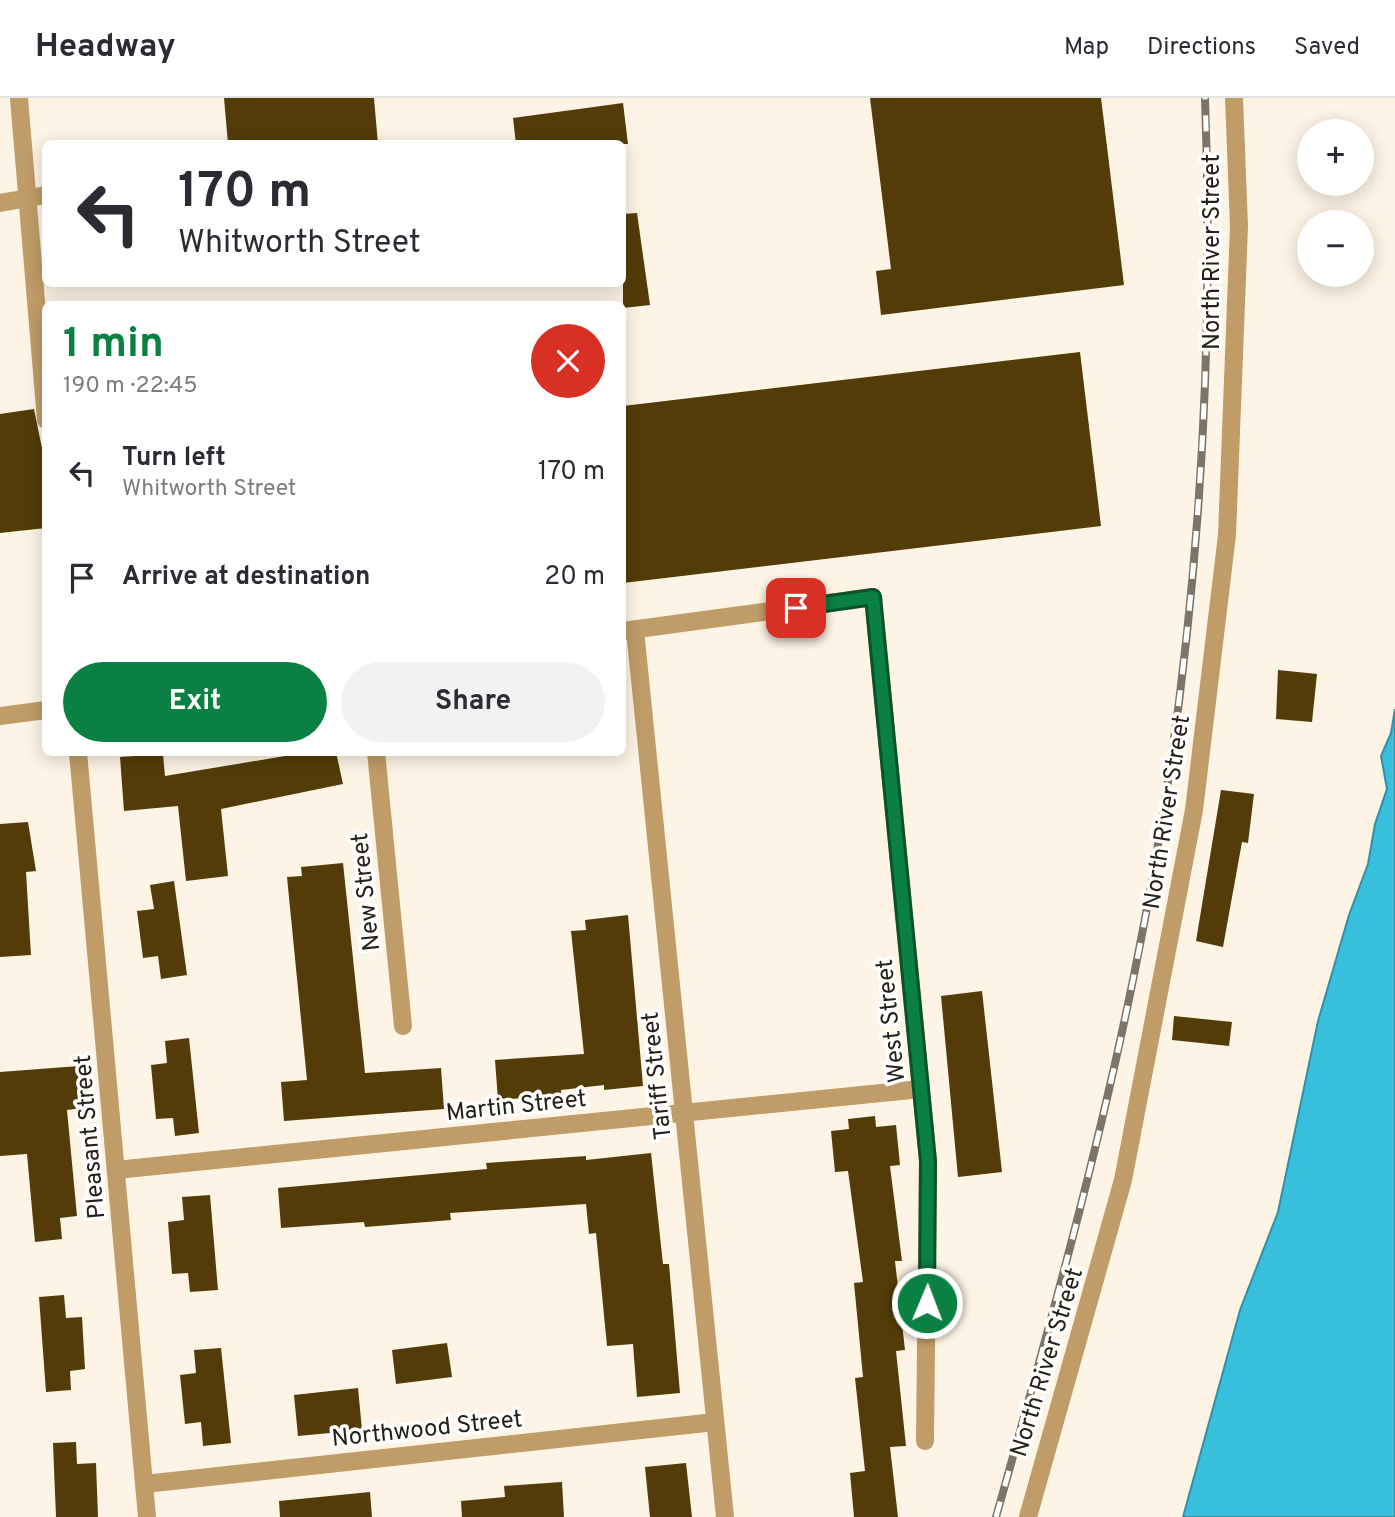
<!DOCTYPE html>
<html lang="en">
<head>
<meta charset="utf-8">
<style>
	body { margin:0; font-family:Overpass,sans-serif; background:#f2f2f3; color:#2b2b33; height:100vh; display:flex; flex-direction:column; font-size:26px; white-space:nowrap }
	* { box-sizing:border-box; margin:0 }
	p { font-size:23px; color:#7c7c81 }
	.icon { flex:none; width:38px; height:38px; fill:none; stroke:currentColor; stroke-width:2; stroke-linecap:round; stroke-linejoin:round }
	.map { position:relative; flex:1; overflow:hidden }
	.panel { position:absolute; left:42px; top:203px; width:584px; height:455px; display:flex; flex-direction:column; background:#fff; border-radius:10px; box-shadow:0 4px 18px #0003 }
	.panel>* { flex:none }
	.banner { position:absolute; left:42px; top:42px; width:584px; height:147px; border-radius:10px; box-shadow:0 4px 18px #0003; background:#fff; color:#2b2b33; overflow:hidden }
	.controls { position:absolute; left:1297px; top:21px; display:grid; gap:14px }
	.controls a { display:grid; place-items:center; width:77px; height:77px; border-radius:50%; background:#fff; box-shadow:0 4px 18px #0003; font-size:35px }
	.pin { position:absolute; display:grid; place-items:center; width:60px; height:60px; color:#fff; margin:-30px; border-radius:14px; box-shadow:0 4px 10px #0006 }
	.me { position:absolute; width:77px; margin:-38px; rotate:1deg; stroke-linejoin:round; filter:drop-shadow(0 0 5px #0008) }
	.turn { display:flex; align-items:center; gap:24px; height:147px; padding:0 21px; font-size:32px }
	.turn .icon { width:91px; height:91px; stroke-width:2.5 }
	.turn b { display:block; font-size:49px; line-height:60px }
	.round { display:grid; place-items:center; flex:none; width:74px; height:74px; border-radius:37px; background:#f2f2f3 }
	.summary { display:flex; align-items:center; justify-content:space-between; height:119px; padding:0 21px }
	h1 { font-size:42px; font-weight:700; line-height:52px; color:#0b8043 }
	.button { display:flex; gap:14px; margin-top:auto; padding:14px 21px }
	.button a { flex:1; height:80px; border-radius:42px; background:#0b8043; color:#fff; font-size:28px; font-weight:700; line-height:80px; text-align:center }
	.button a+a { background:#f2f2f3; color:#2b2b33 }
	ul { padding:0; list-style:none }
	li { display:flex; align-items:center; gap:21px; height:105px; padding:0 21px }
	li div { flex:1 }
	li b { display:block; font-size:26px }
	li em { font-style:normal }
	header { display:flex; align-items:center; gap:42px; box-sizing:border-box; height:98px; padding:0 35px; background:#fff; border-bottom:2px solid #e1e1e2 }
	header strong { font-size:33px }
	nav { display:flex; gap:38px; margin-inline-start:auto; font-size:24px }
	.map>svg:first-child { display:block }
	.water { fill:#38bfdd; stroke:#3390a2; stroke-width:2 }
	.building { fill:#533c08 }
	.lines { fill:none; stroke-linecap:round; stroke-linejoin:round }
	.minor { stroke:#bf9c68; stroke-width:18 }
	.rail-casing { stroke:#7b7569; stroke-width:8 }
	.rail { stroke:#fff; stroke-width:5; stroke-dasharray:16; stroke-linecap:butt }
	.route-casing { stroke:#07532c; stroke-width:18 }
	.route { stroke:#0b8043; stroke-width:12 }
	.labels { text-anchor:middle; stroke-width:7; stroke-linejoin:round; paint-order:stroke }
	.street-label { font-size:24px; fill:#262118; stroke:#fff }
</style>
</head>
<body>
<header>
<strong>Headway</strong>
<nav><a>Map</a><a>Directions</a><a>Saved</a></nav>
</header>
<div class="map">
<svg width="1395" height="1419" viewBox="0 0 1395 1419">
	<rect width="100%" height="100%" fill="#fdf4e5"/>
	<path class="water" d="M1395,611V1419H1183L1240,1212L1278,1114L1318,923L1349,817L1368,766L1375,726L1387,691L1381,658L1391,635Z"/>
	<g class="building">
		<path d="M224,0H374L378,46H228Z"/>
		<path d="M870,0H1101L1124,187L881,217L876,173L891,171Z"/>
		<path d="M623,5L628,46H516L513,20Z"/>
		<path d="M637,115L650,207L623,210V116Z"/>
		<path d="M1080,254L1101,428L623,485V308Z"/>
		<path d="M34,311L46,370V375H42L46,430L0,435V316Z"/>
		<path d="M1278,572L1317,576L1312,624L1276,621Z"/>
		<path d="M290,654H336L343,686L221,711L228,778L186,783L178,708L124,713L120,659L163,656L165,678L291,657Z"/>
		<path d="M1221,692L1254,696L1248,745L1242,744L1223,849L1196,843Z"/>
		<path d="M28,724L36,773L26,774L31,857L0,859V726Z"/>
		<path d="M343,765L365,975L441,970L444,1011L284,1023L281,984L307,982L287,779L302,778L301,769Z"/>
		<path d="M174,783L187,877L161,881L158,858L143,860L137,813L154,811L150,787Z"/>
		<path d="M628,817L643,988L604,992V987L561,992V997L498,1002L495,962L584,956L571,833L586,832L585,822Z"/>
		<path d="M982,893L1002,1074L958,1079L941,898Z"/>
		<path d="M1174,918L1232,924L1229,948L1172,942Z"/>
		<path d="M189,940L199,1035L175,1038L173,1020L156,1021L151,967L167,965L165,943Z"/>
		<path d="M79,968L82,1010L67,1012L77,1118L60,1120L62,1141L35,1144L27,1056L0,1058V974Z"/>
		<path d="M875,1018L876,1029L896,1027L900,1067L890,1068L902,1163H895L905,1252L896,1253L906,1348L890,1349L898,1419H854L850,1375L865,1373L855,1280L863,1279L854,1185L863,1184L848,1073L835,1074L831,1033L849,1031L848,1021Z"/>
		<path d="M651,1055L663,1166H669L680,1295L637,1299L633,1246L607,1248L596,1135L589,1136L586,1106L450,1115L451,1122L365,1129L364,1124L281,1130L278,1090L487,1071L486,1065L586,1058V1062Z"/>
		<path d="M210,1097L218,1192L190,1194L188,1175L172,1176L168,1124L184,1122L182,1099Z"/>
		<path d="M64,1197L66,1220L82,1219L85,1271L70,1273L71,1292L46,1294L39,1199Z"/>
		<path d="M447,1245L452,1279L396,1286L392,1252Z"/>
		<path d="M221,1250L231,1345L203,1348L201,1324L185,1326L180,1277L196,1275L194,1252Z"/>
		<path d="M358,1290L362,1332L298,1338L294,1297Z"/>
		<path d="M76,1344L77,1366L96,1365L98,1419H56L53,1345Z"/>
		<path d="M686,1365L692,1419H650L645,1369Z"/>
		<path d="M562,1384L564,1419H462L461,1403L505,1399L504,1388Z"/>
		<path d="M370,1394L372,1419H280L279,1403Z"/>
	</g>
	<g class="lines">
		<g class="minor">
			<path d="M19,0L46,322"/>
			<path d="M0,105L46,97"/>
			<path d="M635,532L725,1419"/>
			<path d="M623,533L873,499L928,1063L925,1343"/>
			<path d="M0,618L46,612"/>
			<path d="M78,654L147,1419"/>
			<path d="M376,654L403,928"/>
			<path d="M116,1072L921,991"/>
			<path d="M145,1386L715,1324"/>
			<path d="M1028,1419L1123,1082L1194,712L1227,437L1239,128L1234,0"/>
		</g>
		<g class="rail-casing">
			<path id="rail" d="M996,1419C1047,1238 1098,1056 1135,872C1193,586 1216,291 1205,0"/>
		</g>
		<use href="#rail" class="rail"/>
	</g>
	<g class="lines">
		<g class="route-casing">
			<path id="route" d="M796,510L873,499L928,1063L927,1205"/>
		</g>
		<use href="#route" class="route"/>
	</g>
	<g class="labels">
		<g class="street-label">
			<text transform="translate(1211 154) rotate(-90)" y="8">North River Street</text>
			<text transform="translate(1166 714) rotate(-81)" y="8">North River Street</text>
			<text transform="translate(365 794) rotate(-96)" y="8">New Street</text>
			<text transform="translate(890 923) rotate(-96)" y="8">West Street</text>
			<text transform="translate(656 978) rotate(-96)" y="8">Tariff Street</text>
			<text transform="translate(516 1007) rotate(-6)" y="8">Martin Street</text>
			<text transform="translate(89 1039) rotate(-95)" y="8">Pleasant Street</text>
			<text transform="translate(1046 1264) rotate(-73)" y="8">North River Street</text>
			<text transform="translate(427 1330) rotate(-6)" y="8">Northwood Street</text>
		</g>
	</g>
</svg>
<div class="controls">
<a>+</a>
<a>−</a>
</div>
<div class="pin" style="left:796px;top:510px;background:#d93025"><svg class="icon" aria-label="arrive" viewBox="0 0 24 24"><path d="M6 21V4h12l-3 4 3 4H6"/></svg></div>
<svg class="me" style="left:927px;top:1205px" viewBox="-20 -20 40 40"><circle r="17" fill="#0b8043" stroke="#fff" stroke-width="3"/><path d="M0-11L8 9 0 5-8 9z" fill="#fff"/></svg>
<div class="banner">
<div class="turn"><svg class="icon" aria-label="left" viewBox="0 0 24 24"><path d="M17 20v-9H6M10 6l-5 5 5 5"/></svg><div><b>170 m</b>Whitworth Street</div></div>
</div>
<section class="panel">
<div class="summary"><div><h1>1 min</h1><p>190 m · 22:45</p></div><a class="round" style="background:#d93025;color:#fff"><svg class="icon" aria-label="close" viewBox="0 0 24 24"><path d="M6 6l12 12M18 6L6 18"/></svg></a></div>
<ul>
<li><svg class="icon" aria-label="left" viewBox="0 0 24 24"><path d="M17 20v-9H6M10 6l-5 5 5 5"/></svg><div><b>Turn left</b><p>Whitworth Street</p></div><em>170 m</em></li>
<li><svg class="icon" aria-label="arrive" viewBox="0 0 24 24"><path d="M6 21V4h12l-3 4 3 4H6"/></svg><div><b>Arrive at destination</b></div><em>20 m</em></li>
</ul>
<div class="button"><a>Exit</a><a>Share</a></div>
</section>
</div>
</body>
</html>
